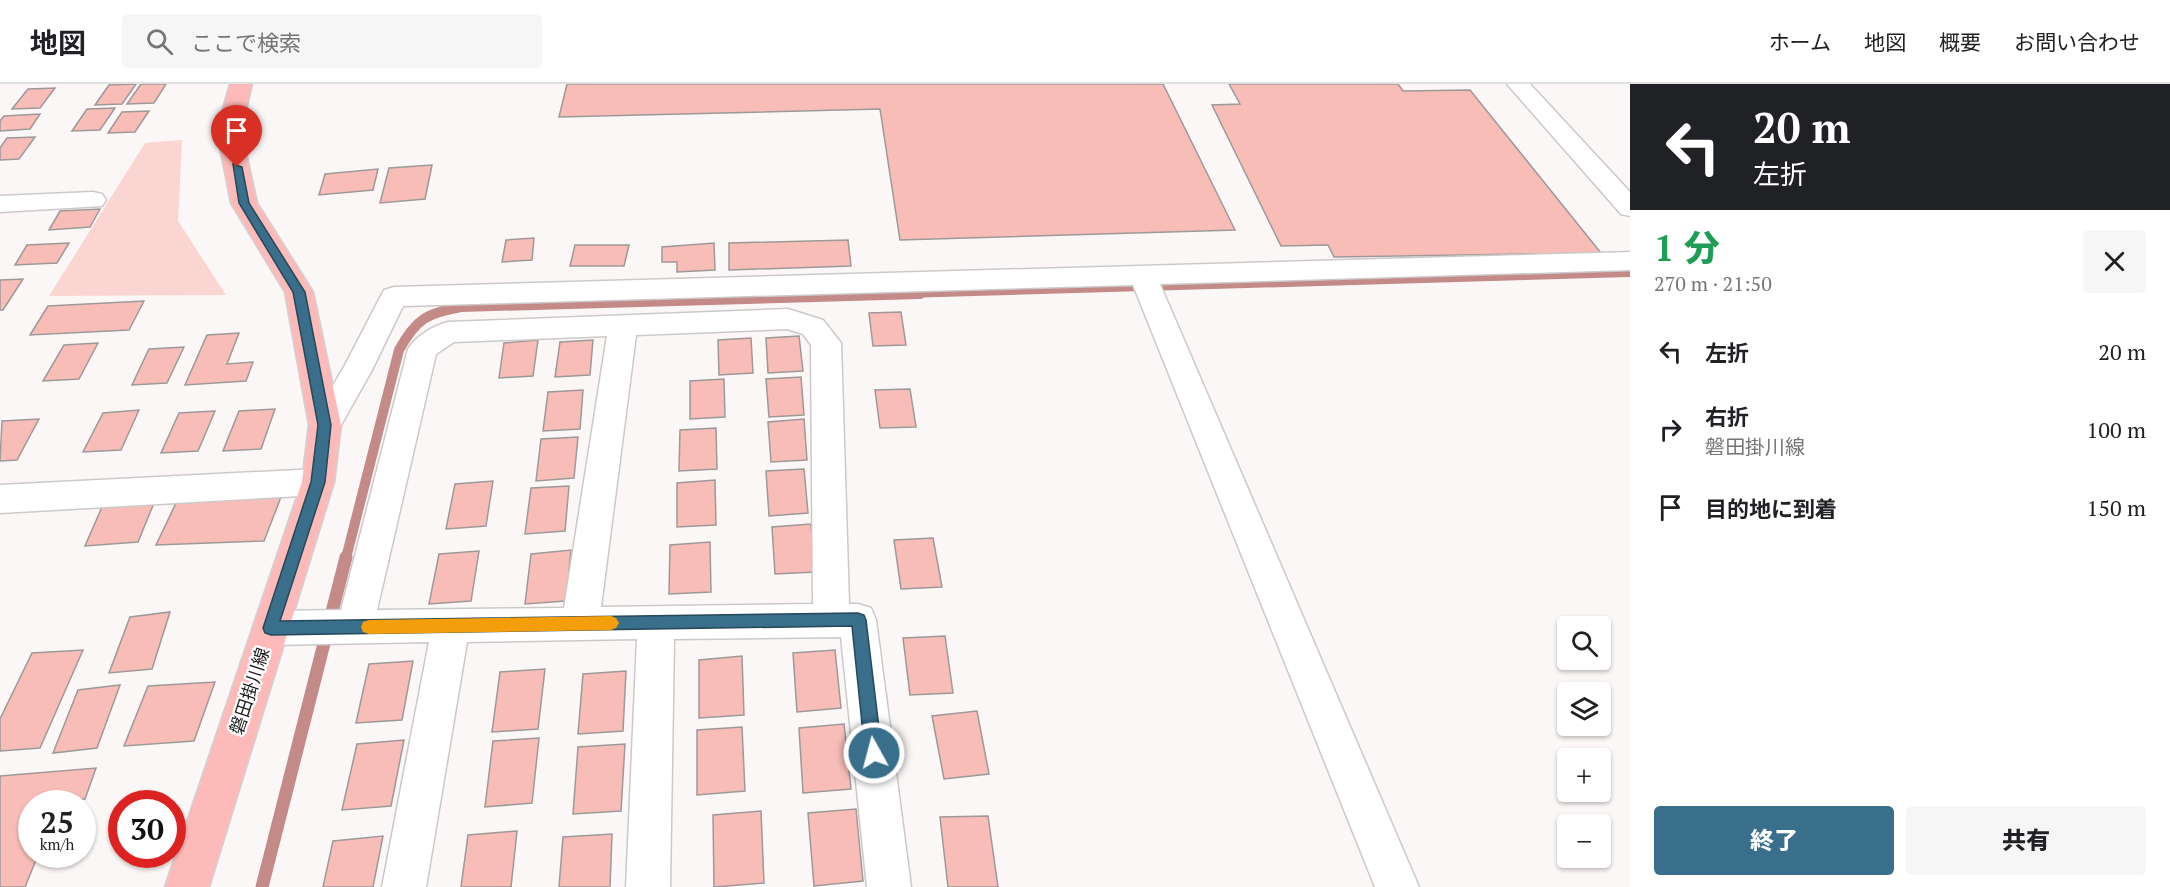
<!DOCTYPE html>
<html lang="ja">
<head>
<meta charset="utf-8">
<style>
	body { margin:0; font-family:"PT Serif","Noto Sans JP",serif; background:#f6f6f6; color:#202124; height:100vh; display:flex; flex-direction:column; font-size:22px; white-space:nowrap }
	* { box-sizing:border-box; margin:0 }
	p { font-size:20px; color:#757577 }
	.icon { flex:none; width:33px; height:33px; fill:none; stroke:currentColor; stroke-width:2; stroke-linecap:round; stroke-linejoin:round }
	.map { position:relative; flex:1; overflow:hidden }
	.side { display:flex; flex-direction:column; background:#fff; width:540px }
	.side>* { flex:none }
	.hud { background:#202124; color:#fff; overflow:hidden }
	.fabs { position:absolute; left:1557px; top:532px; display:grid; gap:12px }
	.fabs a { display:grid; place-items:center; width:54px; height:54px; border-radius:6px; background:#fff; box-shadow:0 2px 4px #0004; font-size:30px }
	.speed { position:absolute; left:18px; top:706px; display:flex; gap:12px; font-size:30px; font-weight:700; text-align:center }
	.speed>* { display:grid; place-content:center; width:78px; height:78px; border-radius:50%; background:#fff; box-shadow:0 2px 4px #0004; line-height:1 }
	.speed small { font-size:15px; font-weight:400 }
	.speed .limit { border:9px solid #d22; background:#fff; color:#111 }
	.pin { position:absolute; display:grid; place-items:center; width:51px; height:51px; color:#fff; margin:-62px -26px; border-radius:50% 50% 50% 0; rotate:-45deg; box-shadow:0 0 6px #0007 }
	.pin .icon { rotate:45deg }
	.me { position:absolute; width:66px; margin:-33px; rotate:353deg; stroke-linejoin:round; filter:drop-shadow(0 0 4px #0008) }
	.turn { display:flex; align-items:center; gap:21px; height:126px; padding:0 24px; font-size:27px }
	.turn .icon { width:78px; height:78px; stroke-width:2.5 }
	.turn b { display:block; font-size:42px; line-height:51px }
	.round { display:grid; place-items:center; flex:none; width:63px; height:63px; border-radius:6px; background:#f6f6f6 }
	.head { display:flex; align-items:center; justify-content:space-between; height:102px; padding:0 24px }
	h1 { font-size:36px; font-weight:800; line-height:45px; color:#1e9e55 }
	.button { display:flex; gap:12px; margin-top:auto; padding:12px 24px }
	.button a { flex:1; height:69px; border-radius:6px; background:#396f8b; color:#fff; font-size:24px; font-weight:800; line-height:69px; text-align:center }
	.button a+a { background:#f6f6f6; color:#202124 }
	ul { padding:0; list-style:none }
	li { display:flex; align-items:center; gap:18px; height:78px; padding:0 24px }
	li div { flex:1 }
	li b { display:block; font-size:22px }
	li em { font-style:normal }
	header { display:flex; align-items:center; gap:36px; box-sizing:border-box; height:84px; padding:0 30px; background:#fff; border-bottom:2px solid #e0e0e0 }
	header strong { font-size:28px }
	nav { display:flex; gap:33px; margin-inline-start:auto; font-size:21px }
	.search { width:420px; height:54px; background:#f6f6f6; display:flex; align-items:center; gap:15px; box-sizing:border-box; padding:0 21px; border-radius:6px; color:#757577; font-size:22px }
	main { display:flex; flex:1; min-height:0 }
	.map>svg:first-child { display:block }
	.green { fill:#fbd5d2 }
	.lines { fill:none; stroke-linecap:round; stroke-linejoin:round }
	.stream-far2 { stroke:#c38a87; stroke-width:8 }
	.stream-far1 { stroke:#c38a87; stroke-width:10 }
	.stream { stroke:#c38a87; stroke-width:13 }
	.building { fill:#f9bdb8; stroke:#9d9998; stroke-width:1.5 }
	.minor-casing { stroke:#cdc9c9; stroke-width:3 }
	.major-casing { stroke:#d2d1d1; stroke-width:3 }
	.minor { fill:#fff; fill-rule:evenodd }
	.major { fill:#febab8; fill-rule:evenodd }
	.route { fill:#396f8b; stroke:#25485a; stroke-width:1.5 }
	.slow { fill:#f59e0b }
	.labels { text-anchor:middle; stroke-width:4.5; stroke-linejoin:round; paint-order:stroke }
	.street-label { font-size:18px; fill:#1c1b1b; stroke:#fff }
</style>
</head>
<body>
<header>
<strong>地図</strong>
<div class="search"><svg class="icon" aria-label="search" viewBox="0 0 24 24"><circle cx="10" cy="10" r="6"/><path d="M15 15l6 6"/></svg>ここで検索</div>
<nav><a>ホーム</a><a>地図</a><a>概要</a><a>お問い合わせ</a></nav>
</header>
<main>
<div class="map">
<svg width="1630" height="803" viewBox="0 0 1630 803">
	<rect width="100%" height="100%" fill="#fbf7f6"/>
	<path class="green" d="M182,56L178,137L226,211L49,212L145,59Z"/>
	<g class="lines">
		<path class="stream-far2" d="M869,211L1630,189"/>
		<path class="stream-far1" d="M346,474L399,266C416,235 427,229 461,223L920,210"/>
		<path class="stream" d="M262,803L346,473"/>
	</g>
	<g class="building">
		<path d="M136,0L122,20L95,21L109,1Z"/>
		<path d="M141,0H166L154,19L127,20Z"/>
		<path d="M567,0H1163L1235,146L900,156L880,25L559,33Z"/>
		<path d="M1229,0H1398L1403,7L1470,6L1601,169L1334,173L1328,161L1281,162L1212,21L1240,20Z"/>
		<path d="M55,4L40,24L12,25L28,5Z"/>
		<path d="M115,24L100,46L72,47L87,25Z"/>
		<path d="M149,27L135,48L108,49L122,28Z"/>
		<path d="M40,30L30,45L0,47V37L4,32Z"/>
		<path d="M35,53L19,75L0,76V64L7,54Z"/>
		<path d="M432,81L425,115L380,119L389,84Z"/>
		<path d="M378,85L373,106L319,111L325,90Z"/>
		<path d="M100,125L90,143L49,146L60,127Z"/>
		<path d="M534,154L532,176L502,178L506,156Z"/>
		<path d="M848,156L851,182L729,186V159Z"/>
		<path d="M69,159L57,179L15,181L27,161Z"/>
		<path d="M714,159L715,186L677,188V178H662V163Z"/>
		<path d="M575,161H629L624,182H570Z"/>
		<path d="M23,195L3,226H0V196Z"/>
		<path d="M144,217L129,246L30,251L48,222Z"/>
		<path d="M901,228L906,261L873,262L869,229Z"/>
		<path d="M239,249L227,280L253,278L246,297L185,301L207,251Z"/>
		<path d="M799,252L803,287L768,289L766,254Z"/>
		<path d="M751,254L753,289L719,291L718,256Z"/>
		<path d="M538,256L533,292L499,294L504,259Z"/>
		<path d="M593,256L590,291L555,293L560,258Z"/>
		<path d="M98,259L79,295L43,297L64,261Z"/>
		<path d="M184,263L167,299L132,301L149,265Z"/>
		<path d="M801,293L804,331L769,333L766,295Z"/>
		<path d="M724,295L725,333L690,335V297Z"/>
		<path d="M910,305L916,343L880,344L875,306Z"/>
		<path d="M583,306L580,345L543,347L548,308Z"/>
		<path d="M275,325L261,365L223,367L239,327Z"/>
		<path d="M139,326L121,366L83,368L103,329Z"/>
		<path d="M215,327L198,367L161,369L179,329Z"/>
		<path d="M39,335L17,376L0,377L2,337Z"/>
		<path d="M804,335L807,376L771,378L768,338Z"/>
		<path d="M716,344L717,385L679,387L680,346Z"/>
		<path d="M578,353L574,394L536,397L541,355Z"/>
		<path d="M804,385L808,429L769,432L766,387Z"/>
		<path d="M715,396L716,441L677,443V399Z"/>
		<path d="M493,397L486,442L446,445L455,400Z"/>
		<path d="M569,402L565,447L525,450L531,404Z"/>
		<path d="M281,413L264,457L156,461L177,417Z"/>
		<path d="M154,419L138,458L85,462L102,423Z"/>
		<path d="M811,440L815,488L775,490L772,443Z"/>
		<path d="M933,454L942,503L901,505L894,456Z"/>
		<path d="M710,458L711,508L669,510L670,461Z"/>
		<path d="M571,466L566,517L525,520L531,470Z"/>
		<path d="M479,467L471,517L429,520L439,470Z"/>
		<path d="M170,528L152,585L109,589L130,533Z"/>
		<path d="M945,552L953,609L910,611L903,554Z"/>
		<path d="M83,566L40,664L0,667V635L32,569Z"/>
		<path d="M835,566L841,624L797,628L793,569Z"/>
		<path d="M742,572L744,631L699,634V576Z"/>
		<path d="M413,577L402,636L356,639L369,580Z"/>
		<path d="M545,585L538,645L492,648L500,588Z"/>
		<path d="M626,587L623,647L578,650L583,590Z"/>
		<path d="M215,598L194,657L124,662L148,602Z"/>
		<path d="M120,601L97,664L53,669L78,606Z"/>
		<path d="M977,627L989,690L944,695L932,632Z"/>
		<path d="M844,640L851,705L803,709L799,644Z"/>
		<path d="M742,643L745,707L697,711V646Z"/>
		<path d="M539,654L532,719L485,723L493,657Z"/>
		<path d="M404,656L391,722L342,726L357,660Z"/>
		<path d="M625,660L621,727L573,730L578,663Z"/>
		<path d="M96,684L85,715L60,717L59,720H32V771H38L25,803H0V692Z"/>
		<path d="M856,725L863,797L814,802L808,729Z"/>
		<path d="M761,727L764,799L714,803L713,731Z"/>
		<path d="M988,732L998,803H948L940,733Z"/>
		<path d="M517,747L511,803H461L468,751Z"/>
		<path d="M612,750L610,803H559L563,753Z"/>
		<path d="M383,752L373,803H323L333,757Z"/>
	</g>
	<g class="lines">
		<g class="minor-casing">
			<g id="minor">
				<path d="M1507,0H1530L1630,108V132L1621,130Z"/>
				<path d="M93,108L102,110L106,116L102,122L0,128V112Z"/>
				<path d="M1630,168V186L1160,200L1419,803H1375L1133,201L403,222L372,286L336,350L325,353L314,350L309,341L344,283L384,206L394,203Z"/>
				<path d="M788,225L823,236L841,259L849,520H858L871,524L876,536L911,803H867L841,553L674,555L670,803H626L637,555L467,558L426,803H382L429,558L271,561L258,556L253,544L258,532L271,527L341,526L408,265C416,252 433,242 448,238ZM787,245L803,250L811,261L813,520L601,523L636,251ZM607,252L564,524L377,526L436,270L454,258Z"/>
				<path d="M318,385L330,389L334,398L330,407L318,411L0,429V401Z"/>
			</g>
		</g>
		<g class="major-casing">
			<path id="major" d="M230,0H252L241,47L257,119L313,208L341,341L334,398L209,803H165L302,398L309,341L285,208L231,119L217,47Z"/>
		</g>
		<use href="#minor" class="minor"/>
		<use href="#major" class="major"/>
	</g>
	<path class="route" d="M233,80L242,83L249,119L305,208L331,341L325,398L280,537L858,529L864,531L866,536L882,669L880,675L874,677L868,675L865,669L852,542L271,551L265,549L263,544L311,398L318,341L293,208L239,119Z"/>
	<path class="slow" d="M611,532L616,534L619,539L616,544L611,546L369,550L363,548L361,543L363,538L369,536Z"/>
	<g class="labels">
		<g class="street-label">
			<text transform="translate(250 607) rotate(-72)" y="6">磐田掛川線</text>
		</g>
	</g>
</svg>
<div class="fabs">
<a><svg class="icon" aria-label="search" viewBox="0 0 24 24"><circle cx="10" cy="10" r="6"/><path d="M15 15l6 6"/></svg></a>
<a><svg class="icon" aria-label="layers" viewBox="0 0 24 24"><path d="M12 4l9 5-9 5-9-5zM3 14l9 5 9-5"/></svg></a>
<a>+</a>
<a>−</a>
</div>
<div class="speed"><div>25<small>km/h</small></div><div class="limit">30</div></div>
<div class="pin" style="left:237px;top:83px;background:#d93025"><svg class="icon" aria-label="arrive" viewBox="0 0 24 24"><path d="M6 21V4h12l-3 4 3 4H6"/></svg></div>
<svg class="me" style="left:874px;top:669px" viewBox="-20 -20 40 40"><circle r="17" fill="#396f8b" stroke="#fff" stroke-width="3"/><path d="M0-11L8 9 0 5-8 9z" fill="#fff"/></svg>
</div>
<section class="side">
<div class="hud">
<div class="turn"><svg class="icon" aria-label="left" viewBox="0 0 24 24"><path d="M17 20v-9H6M10 6l-5 5 5 5"/></svg><div><b>20 m</b>左折</div></div>
</div>
<div class="head"><div><h1>1 分</h1><p>270 m · 21:50</p></div><a class="round"><svg class="icon" aria-label="close" viewBox="0 0 24 24"><path d="M6 6l12 12M18 6L6 18"/></svg></a></div>
<ul>
<li><svg class="icon" aria-label="left" viewBox="0 0 24 24"><path d="M17 20v-9H6M10 6l-5 5 5 5"/></svg><div><b>左折</b></div><em>20 m</em></li>
<li><svg class="icon" aria-label="right" viewBox="0 0 24 24"><path d="M7 20v-9h11M14 6l5 5-5 5"/></svg><div><b>右折</b><p>磐田掛川線</p></div><em>100 m</em></li>
<li><svg class="icon" aria-label="arrive" viewBox="0 0 24 24"><path d="M6 21V4h12l-3 4 3 4H6"/></svg><div><b>目的地に到着</b></div><em>150 m</em></li>
</ul>
<div class="button"><a>終了</a><a>共有</a></div>
</section>
</main>
</body>
</html>
